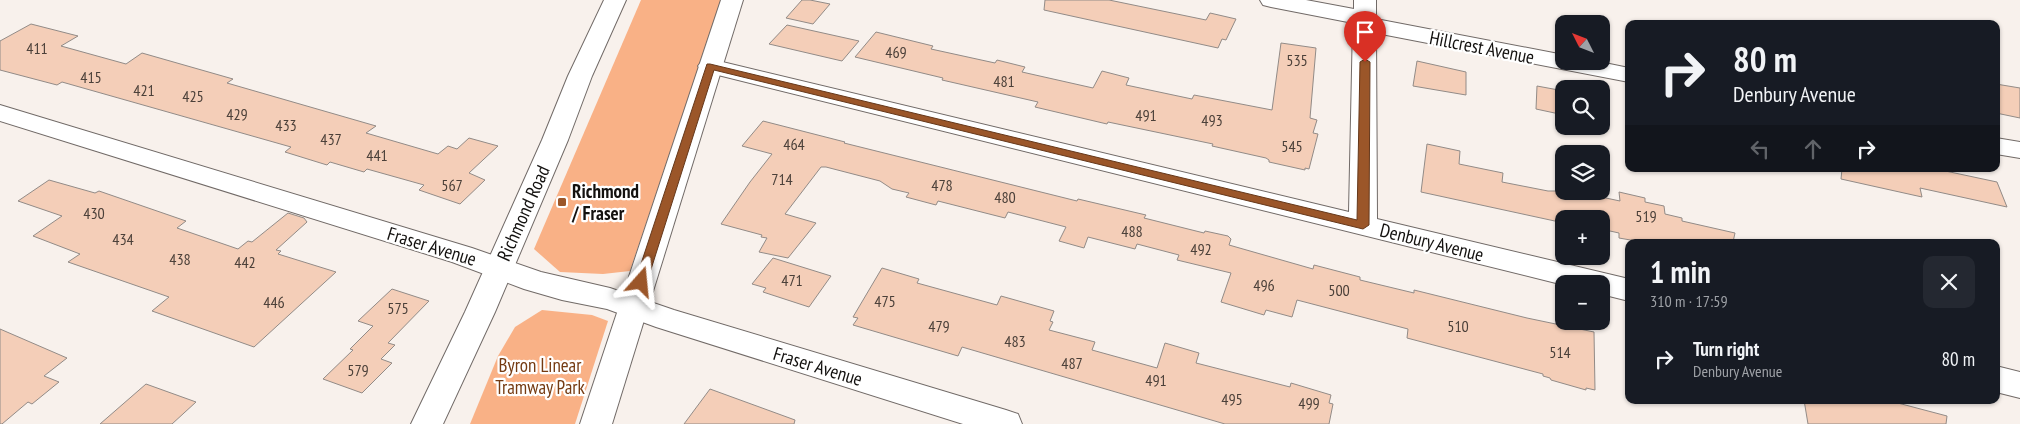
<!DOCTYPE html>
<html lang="en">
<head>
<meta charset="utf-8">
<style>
	body { margin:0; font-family:"PT Sans Narrow",sans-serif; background:#242831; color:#f1f3f6; height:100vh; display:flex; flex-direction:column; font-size:19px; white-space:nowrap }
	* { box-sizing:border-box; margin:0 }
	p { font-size:16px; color:#9ea1a6 }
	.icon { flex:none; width:28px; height:28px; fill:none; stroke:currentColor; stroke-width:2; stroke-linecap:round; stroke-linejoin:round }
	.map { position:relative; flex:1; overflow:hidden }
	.panel { position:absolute; left:1625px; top:239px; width:375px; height:165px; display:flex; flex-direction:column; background:#171b24; border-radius:10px; box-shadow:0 1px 4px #0004 }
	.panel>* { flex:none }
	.banner { position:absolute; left:1625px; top:20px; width:375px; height:152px; border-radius:10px; box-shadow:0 1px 4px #0004; background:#171b24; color:#f1f3f6; overflow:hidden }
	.needle { width:32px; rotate:312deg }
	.controls { position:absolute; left:1555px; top:15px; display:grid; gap:10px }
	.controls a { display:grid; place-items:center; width:55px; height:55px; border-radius:10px; background:#171b24; box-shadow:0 1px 4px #0004; font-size:25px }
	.pin { position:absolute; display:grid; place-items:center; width:42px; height:42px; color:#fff; margin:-51px -21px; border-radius:50% 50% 50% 0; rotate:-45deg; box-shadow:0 0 5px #0007 }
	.pin .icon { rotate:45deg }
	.me { position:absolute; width:55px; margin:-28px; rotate:18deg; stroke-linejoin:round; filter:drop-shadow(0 0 4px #0008) }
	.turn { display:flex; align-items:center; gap:18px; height:105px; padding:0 25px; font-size:22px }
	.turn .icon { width:65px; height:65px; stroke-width:2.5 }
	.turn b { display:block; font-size:35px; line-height:42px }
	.lanes { display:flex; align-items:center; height:48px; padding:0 25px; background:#0003; justify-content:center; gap:25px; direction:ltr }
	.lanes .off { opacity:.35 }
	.round { display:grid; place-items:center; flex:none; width:52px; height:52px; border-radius:10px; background:#242831 }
	.summary { display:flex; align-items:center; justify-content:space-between; height:85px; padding:0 25px }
	h1 { font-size:30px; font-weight:800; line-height:38px }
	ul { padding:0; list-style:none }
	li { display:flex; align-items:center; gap:15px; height:70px; padding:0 25px }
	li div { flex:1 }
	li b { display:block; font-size:19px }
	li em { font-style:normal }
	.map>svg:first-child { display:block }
	.green { fill:#f9b186 }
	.building { fill:#f4ceb8; stroke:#928b87 }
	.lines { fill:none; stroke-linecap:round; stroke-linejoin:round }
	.street-casing { stroke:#716a67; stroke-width:2 }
	.secondary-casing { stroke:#716a67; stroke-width:2 }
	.street { fill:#fff; fill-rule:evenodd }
	.secondary { fill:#fff; fill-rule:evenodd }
	.route { fill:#9b5629; stroke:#65381b }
	.poi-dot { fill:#9b5629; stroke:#fff; stroke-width:2 }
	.labels { text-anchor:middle; stroke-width:4.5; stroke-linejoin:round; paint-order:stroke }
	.number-label { font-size:16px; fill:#4b4039 }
	.street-label { font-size:19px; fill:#13110f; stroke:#fff }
	.poi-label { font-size:19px; font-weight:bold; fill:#13110f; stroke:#fff; text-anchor:start }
	.park-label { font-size:19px; fill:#753b12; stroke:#fff }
</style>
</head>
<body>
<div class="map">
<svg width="2020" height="424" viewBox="0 0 2020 424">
	<rect width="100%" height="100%" fill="#f8f1ec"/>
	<g class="green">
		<path d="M641,0H721L630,271L603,274L560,272L534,249Z"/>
		<path d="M542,310L592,315L608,321L575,424H470L498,356L515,327Z"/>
	</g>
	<g class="building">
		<path d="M802,0H810L830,4L813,24L786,18Z"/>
		<path d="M1045,0H1109L1206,20L1210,13L1236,19L1226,40L1222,39L1218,48L1044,10Z"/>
		<path d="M31,24L78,36L61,46L126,64L142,53L233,79L227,83L376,126L366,133L438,154L448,146L457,149L469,138L498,146L469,173L485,180L460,204L419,190L424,185L367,169L364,172L330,162L327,165L285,152L291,147L62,82L57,85L0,70V41Z"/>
		<path d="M787,25L859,41L842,61L769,44Z"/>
		<path d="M876,32L933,46L931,49L995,63L997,60L1025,67L1022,72L1093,88L1102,71L1129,78L1126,85L1192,99L1194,95L1272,110L1281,43L1316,48L1310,118L1317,120L1313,133L1318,134L1309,169L1305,168V170L1269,162V160L1266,158L1212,146L1213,144L1108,122L1107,124L1035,107L1038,102L942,80L943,78L855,57Z"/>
		<path d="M1417,61L1466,72V95L1413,86Z"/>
		<path d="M1996,84L2020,88V118L1996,113Z"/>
		<path d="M1537,86L1564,91V115L1536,109Z"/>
		<path d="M763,121L845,142L844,143L1077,201L1078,199L1146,215L1144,218L1204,233L1205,231L1228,236L1231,239L1229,245L1313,269L1314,265L1360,277V280L1414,293V290L1527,318L1594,332L1595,390L1586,388V390L1551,380L1550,378L1543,376V374L1407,338L1408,329L1297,300L1292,317L1266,310L1264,315L1221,302L1231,273L1177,260L1179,255L1137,244L1135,249L1088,237L1084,248L1059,241L1066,227L1008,212L1005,218L938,201L936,205L906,197L909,193L892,189L880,181L826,167H821L785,214L816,223L788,258L759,252L767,238L761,237L762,235L721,224L750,182L772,154L742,146Z"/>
		<path d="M1427,144L1460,151L1459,164L1503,173L1502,182L1548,191H1573L1620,201L1619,192L1645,198V202L1664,206L1665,214L1682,218V221L1735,233L1733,242H1642L1619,238V233L1601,229V219H1564V223L1421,192Z"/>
		<path d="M1842,169H1936L1997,182L2007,207L1920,188L1922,197L1841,179Z"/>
		<path d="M49,180L95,193L99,191L186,221L177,228L238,249L248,241L252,242L288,213L304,218L307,222L276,250L281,251L278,254L336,272L254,347L152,311L169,297L68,262L80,254L33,236L62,216L18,201Z"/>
		<path d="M773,258L831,276L809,307L763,292L766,288L752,284Z"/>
		<path d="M882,268L919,279L917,283L997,305L1001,296L1054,311L1050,321L1053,322L1049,330L1095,342L1092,350L1157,368L1165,343L1199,353L1196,363L1290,387L1291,383L1331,395L1329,403L1333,404L1329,424H1225L962,347L958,356L853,325L858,318L853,317Z"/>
		<path d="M392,289L429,301L388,343L395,345L381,359L392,363L362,393L323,379L353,350L350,349L373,326L358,321Z"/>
		<path d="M0,329L67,358L44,376L59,382L32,404L28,402L2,424H0Z"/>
		<path d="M146,384L196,402L172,424H100Z"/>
		<path d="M710,389L795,420L794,424H684Z"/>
		<path d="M1804,400H1893L1894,402L1947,416L1946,424H1808Z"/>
	</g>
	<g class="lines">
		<g class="street-casing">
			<g id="street">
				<path d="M1260,0H1306L1354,9V0H1376V19L1564,55V61H1595L1629,68V82L1376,33L1377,219L1629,279V301L1601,294V284L1564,285L702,71L698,66L702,61L710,59L1349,212L1353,23L1271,7L1263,5Z"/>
				<path d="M0,105L472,248L541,272L610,288L674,310L1006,410L1018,414L1022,424H963L656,327L607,309L562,300L524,289L452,262L0,121Z"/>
				<path d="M1996,138L2020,142V158L1996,154Z"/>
				<path d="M1996,366L2020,372V398L1996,392Z"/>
			</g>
		</g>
		<g class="secondary-casing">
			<g id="secondary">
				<path d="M604,0H626L592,76L568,140L495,312L443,424H411L465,312L542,140L568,76Z"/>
				<path d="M721,0H743L612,424H580Z"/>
			</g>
		</g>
		<use href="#street" class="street"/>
		<use href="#secondary" class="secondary"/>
	</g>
	<path class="route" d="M1365,59L1370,62L1369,225L1363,229L714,70L647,282L641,287L635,282L707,64H710L1357,220L1360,62Z"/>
	<rect class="poi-dot" x="557" y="197" width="10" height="10" rx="2.5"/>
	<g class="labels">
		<g class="number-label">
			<text x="37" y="54">411</text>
			<text x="896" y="58">469</text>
			<text x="1297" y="66">535</text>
			<text x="91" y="83">415</text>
			<text x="1004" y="87">481</text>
			<text x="144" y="96">421</text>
			<text x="193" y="102">425</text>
			<text x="237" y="120">429</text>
			<text x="1146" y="121">491</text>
			<text x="1212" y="126">493</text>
			<text x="286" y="131">433</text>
			<text x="331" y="145">437</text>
			<text x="794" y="150">464</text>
			<text x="1292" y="152">545</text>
			<text x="377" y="161">441</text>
			<text x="782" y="185">714</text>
			<text x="452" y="191">567</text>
			<text x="942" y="191">478</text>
			<text x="1005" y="203">480</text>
			<text x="94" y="219">430</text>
			<text x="1646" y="222">519</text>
			<text x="1132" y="237">488</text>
			<text x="123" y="245">434</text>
			<text x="1201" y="255">492</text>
			<text x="180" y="265">438</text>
			<text x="245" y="268">442</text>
			<text x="792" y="286">471</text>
			<text x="1264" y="291">496</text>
			<text x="1339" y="296">500</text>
			<text x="885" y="307">475</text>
			<text x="274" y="308">446</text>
			<text x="398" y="314">575</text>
			<text x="939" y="332">479</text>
			<text x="1458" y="332">510</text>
			<text x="1015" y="347">483</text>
			<text x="1560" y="358">514</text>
			<text x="1072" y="369">487</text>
			<text x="358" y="376">579</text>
			<text x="1156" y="386">491</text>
			<text x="1232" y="405">495</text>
			<text x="1309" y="409">499</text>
		</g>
		<g class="street-label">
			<text transform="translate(1482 47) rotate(11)" y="7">Hillcrest Avenue</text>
			<text transform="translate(523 213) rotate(-66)" y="7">Richmond Road</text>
			<text transform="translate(1432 242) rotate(14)" y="7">Denbury Avenue</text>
			<text transform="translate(432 246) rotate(17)" y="7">Fraser Avenue</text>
			<text transform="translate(818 366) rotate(17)" y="7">Fraser Avenue</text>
		</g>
		<g class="poi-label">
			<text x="572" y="198">Richmond<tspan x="572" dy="22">/ Fraser</tspan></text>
		</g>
		<g class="park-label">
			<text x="540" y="372">Byron Linear<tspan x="540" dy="22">Tramway Park</tspan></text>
		</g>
	</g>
</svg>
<div class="controls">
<a><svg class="needle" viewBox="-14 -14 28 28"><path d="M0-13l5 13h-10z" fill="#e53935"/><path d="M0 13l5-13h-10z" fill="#9ea1a6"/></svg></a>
<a><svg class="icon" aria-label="search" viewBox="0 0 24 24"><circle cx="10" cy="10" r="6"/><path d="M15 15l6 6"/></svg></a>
<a><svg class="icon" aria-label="layers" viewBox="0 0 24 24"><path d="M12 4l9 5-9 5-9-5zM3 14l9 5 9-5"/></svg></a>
<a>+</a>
<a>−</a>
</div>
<div class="pin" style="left:1365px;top:62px;background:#d93025"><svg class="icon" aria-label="arrive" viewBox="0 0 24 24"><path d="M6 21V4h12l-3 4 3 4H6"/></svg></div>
<svg class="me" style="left:641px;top:282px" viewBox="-20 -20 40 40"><path d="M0-17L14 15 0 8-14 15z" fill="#9b5629" stroke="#fff" stroke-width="4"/></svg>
<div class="banner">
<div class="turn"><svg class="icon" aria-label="right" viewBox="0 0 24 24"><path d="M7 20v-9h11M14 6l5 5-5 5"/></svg><div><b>80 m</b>Denbury Avenue</div></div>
<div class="lanes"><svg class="icon off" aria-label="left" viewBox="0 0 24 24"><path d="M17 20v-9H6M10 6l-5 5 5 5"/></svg><svg class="icon off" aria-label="ahead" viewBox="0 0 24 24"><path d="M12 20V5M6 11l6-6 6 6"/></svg><svg class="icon" aria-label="right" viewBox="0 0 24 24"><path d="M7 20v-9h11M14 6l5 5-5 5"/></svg></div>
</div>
<section class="panel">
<div class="summary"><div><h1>1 min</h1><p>310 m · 17:59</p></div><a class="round"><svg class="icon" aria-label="close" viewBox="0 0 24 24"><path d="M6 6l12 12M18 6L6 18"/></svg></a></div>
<ul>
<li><svg class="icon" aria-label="right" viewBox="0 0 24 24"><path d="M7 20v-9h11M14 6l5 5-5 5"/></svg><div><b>Turn right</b><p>Denbury Avenue</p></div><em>80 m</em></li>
</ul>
</section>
</div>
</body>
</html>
